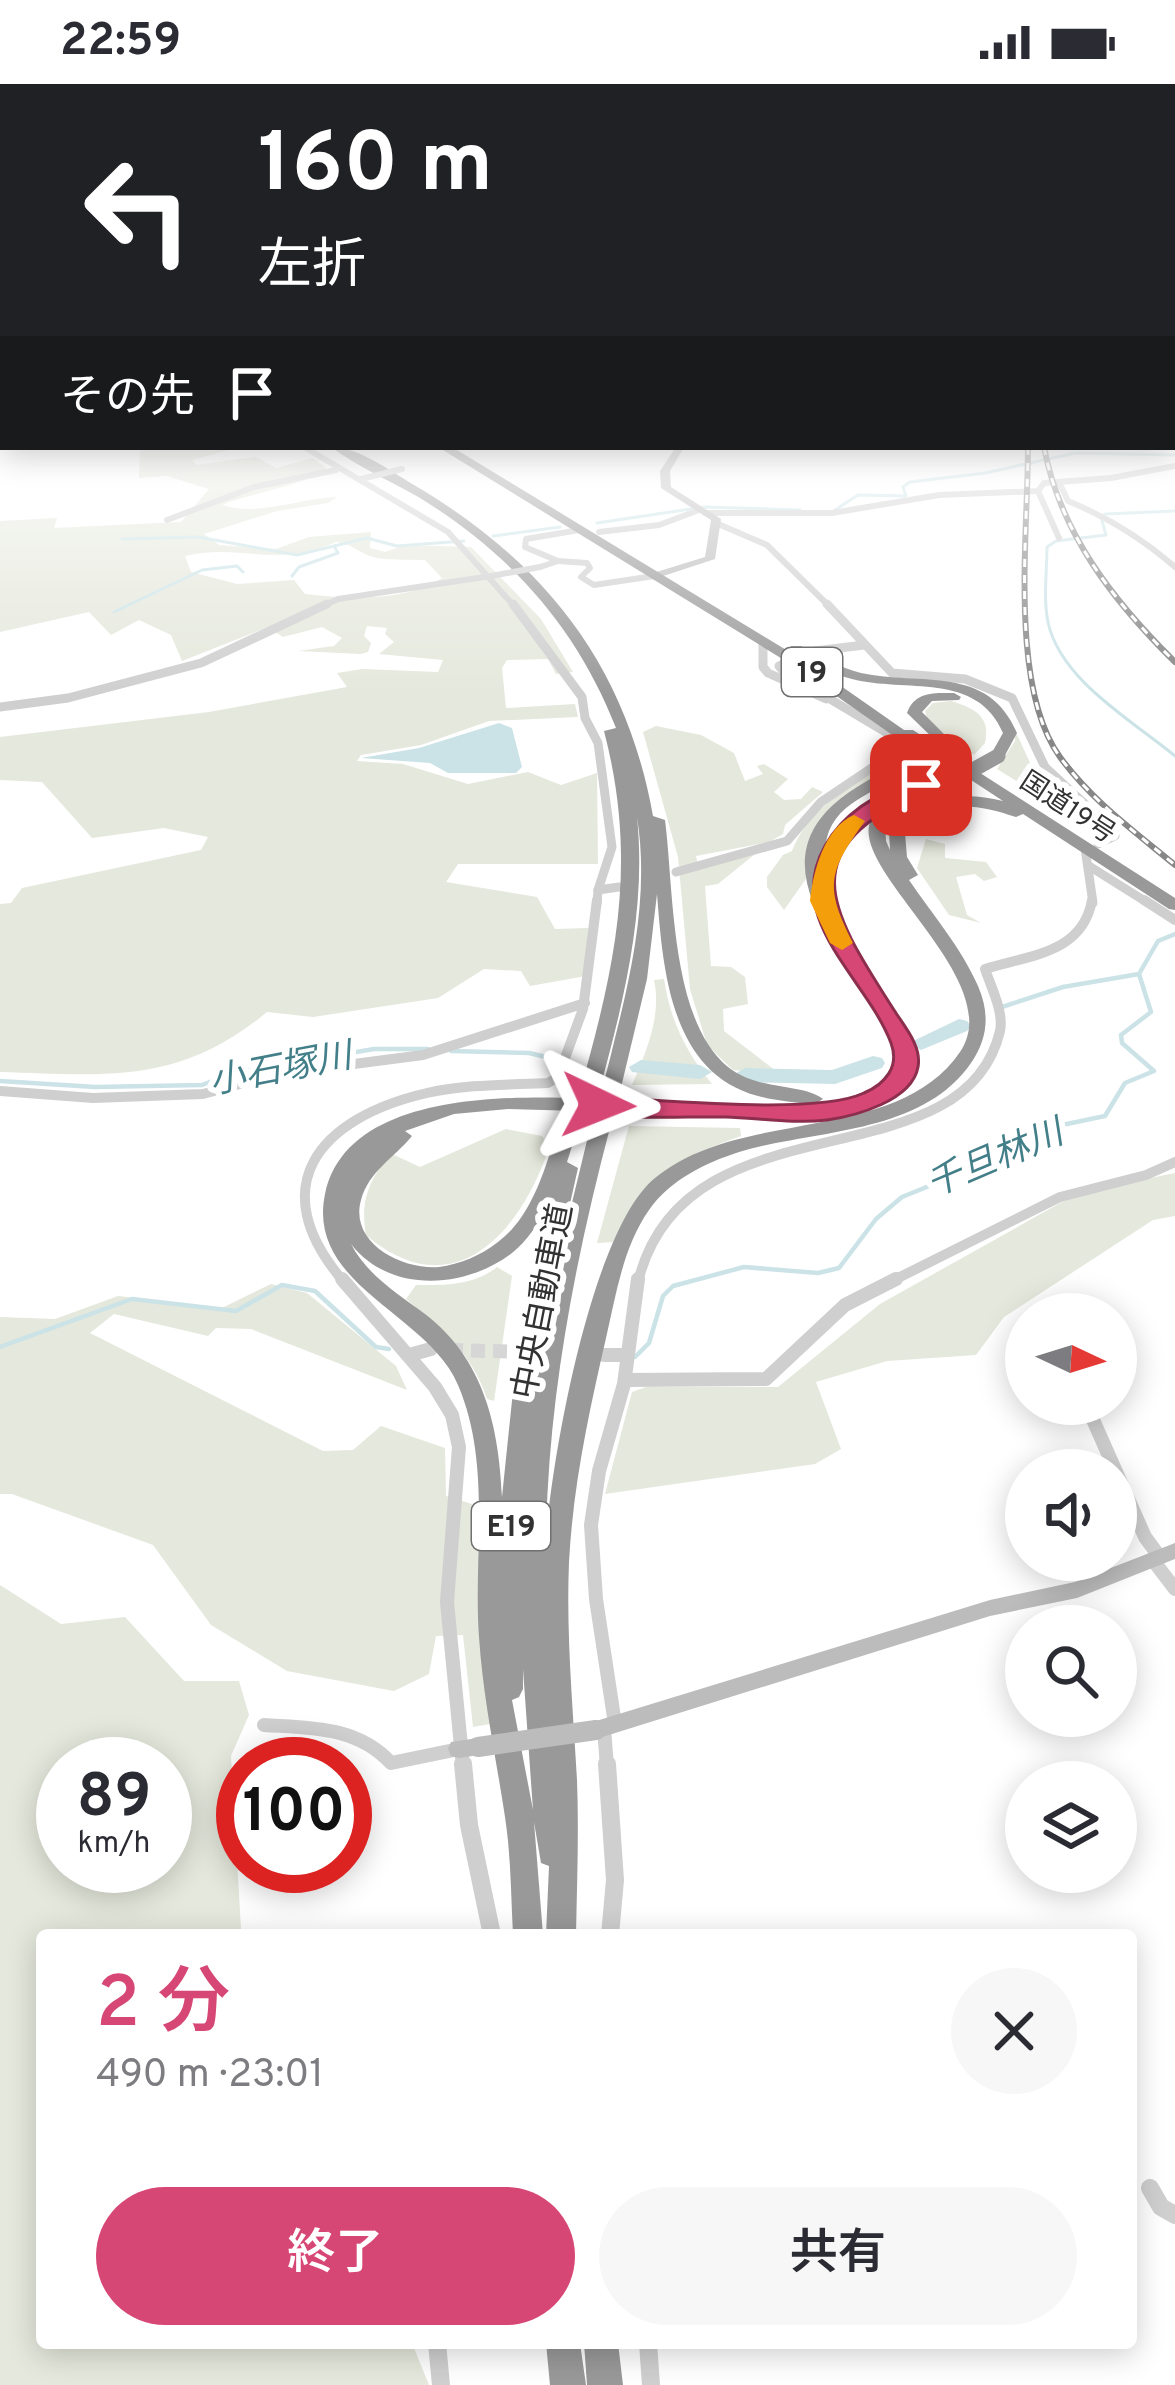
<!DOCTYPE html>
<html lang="ja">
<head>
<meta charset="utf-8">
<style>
	body { margin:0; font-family:Overpass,"Noto Sans JP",sans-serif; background:#f7f7f7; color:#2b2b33; height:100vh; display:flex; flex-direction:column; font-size:45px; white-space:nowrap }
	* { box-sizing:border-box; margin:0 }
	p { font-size:39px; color:#7c7c81 }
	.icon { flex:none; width:66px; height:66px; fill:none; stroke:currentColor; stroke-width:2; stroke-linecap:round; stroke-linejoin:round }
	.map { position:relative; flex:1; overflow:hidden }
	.drawer { position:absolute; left:36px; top:1845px; width:1101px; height:420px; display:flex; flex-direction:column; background:#fff; border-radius:12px; box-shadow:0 6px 30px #0003 }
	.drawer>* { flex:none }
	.banner { position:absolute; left:0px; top:0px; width:1176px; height:366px; box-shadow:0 6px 30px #0003; background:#202124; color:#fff; overflow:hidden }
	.needle { width:78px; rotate:94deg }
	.fabs { position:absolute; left:1005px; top:1209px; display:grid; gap:24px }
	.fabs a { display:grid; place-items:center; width:132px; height:132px; border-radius:50%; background:#fff; box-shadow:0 6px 30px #0003; font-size:60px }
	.speed { position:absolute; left:36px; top:1653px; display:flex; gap:24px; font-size:60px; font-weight:700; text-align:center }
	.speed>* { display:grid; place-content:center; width:156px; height:156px; border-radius:50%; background:#fff; box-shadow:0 6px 30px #0003; line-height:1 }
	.speed small { font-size:30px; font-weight:400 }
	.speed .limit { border:18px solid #d22; background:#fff; color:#111 }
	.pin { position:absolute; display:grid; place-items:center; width:102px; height:102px; color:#fff; margin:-51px; border-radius:24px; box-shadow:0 6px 18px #0006 }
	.me { position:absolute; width:132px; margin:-66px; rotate:92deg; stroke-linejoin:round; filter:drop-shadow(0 0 9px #0008) }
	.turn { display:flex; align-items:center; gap:42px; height:252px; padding:0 60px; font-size:54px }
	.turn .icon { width:156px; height:156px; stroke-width:2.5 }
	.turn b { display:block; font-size:84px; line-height:102px }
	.then { display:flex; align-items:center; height:114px; padding:0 60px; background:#0003; gap:24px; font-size:45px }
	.round { display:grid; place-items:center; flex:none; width:126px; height:126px; border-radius:63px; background:#f7f7f7 }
	.overview { display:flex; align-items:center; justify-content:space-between; height:204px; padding:0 60px }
	h1 { font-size:72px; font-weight:600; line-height:90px; color:#d74776 }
	.cta { display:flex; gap:24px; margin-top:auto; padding:24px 60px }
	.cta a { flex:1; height:138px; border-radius:72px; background:#d74776; color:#fff; font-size:48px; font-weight:600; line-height:138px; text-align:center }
	.cta a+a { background:#f7f7f7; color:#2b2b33 }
	.status { display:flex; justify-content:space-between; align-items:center; height:84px; padding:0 60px; background:#fff; direction:ltr }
	.status svg { height:33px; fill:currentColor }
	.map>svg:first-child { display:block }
	.green { fill:#e5e8dc; fill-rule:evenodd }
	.water { fill:#cbe3e7 }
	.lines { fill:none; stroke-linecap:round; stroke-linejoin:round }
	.stream-far1 { stroke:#cbe3e7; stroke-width:3 }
	.stream { stroke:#cbe3e7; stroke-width:4.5 }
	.river { fill:#cbe3e7; fill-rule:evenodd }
	.street-tunnel { stroke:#d6d6d6; stroke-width:14; stroke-dasharray:14 8; stroke-linecap:butt }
	.street-far4 { stroke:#cfcfcf; stroke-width:6 }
	.street-far3 { stroke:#cfcfcf; stroke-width:9 }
	.street-far2 { stroke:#cfcfcf; stroke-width:10 }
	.street-far1 { stroke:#cfcfcf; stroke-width:14 }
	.street { stroke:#cfcfcf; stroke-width:18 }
	.secondary { fill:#bcbcbc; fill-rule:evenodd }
	.highway { fill:#999; fill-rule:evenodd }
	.rail-casing { stroke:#878787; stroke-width:6 }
	.rail { stroke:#fff; stroke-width:3; stroke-dasharray:8; stroke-linecap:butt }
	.street-bridge { stroke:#cfcfcf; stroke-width:6 }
	.secondary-bridge { stroke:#bcbcbc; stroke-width:20 }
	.highway-bridge-far1 { stroke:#999; stroke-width:15 }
	.highway-bridge { stroke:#999; stroke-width:20 }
	.route { fill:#d74776; stroke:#8c2e4d; stroke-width:3 }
	.slow { fill:#f59e0b }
	.labels { text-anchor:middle; stroke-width:12; stroke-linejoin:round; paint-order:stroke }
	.far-street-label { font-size:27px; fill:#323232; stroke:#fff }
	.shield { fill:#fff; stroke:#707070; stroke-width:3 }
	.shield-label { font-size:30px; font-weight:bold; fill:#323232 }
	.street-label { font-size:33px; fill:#323232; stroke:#fff }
	.water-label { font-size:36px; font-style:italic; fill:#437f88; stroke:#fff }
</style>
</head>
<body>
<div class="status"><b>22:59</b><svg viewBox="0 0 49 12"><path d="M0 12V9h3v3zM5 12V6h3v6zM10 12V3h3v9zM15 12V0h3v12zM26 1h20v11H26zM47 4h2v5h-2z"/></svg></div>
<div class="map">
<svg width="1175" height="2301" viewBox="0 0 1175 2301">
	<rect width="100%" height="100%" fill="#fff"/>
	<g class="green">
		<path d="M140,363H239L193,376L196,381L256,373L276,384L313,374L326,384C314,399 247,410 222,421C256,433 300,414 337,413L328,419L277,427L204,450L219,461L276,465L309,453L371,448L370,464L385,468L406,461L471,463L541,535L573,588L556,590L548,575L507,576L502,584L506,624L575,620L578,633L489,637L421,661L361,671L357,677L403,680L468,700L528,688L561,701L597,689L598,780H458L446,798L537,813L555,845L588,844L586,892L530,902L521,887L484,885L438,914L313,933L267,928C178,1001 108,991 0,988V820L11,819L22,804L201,766L208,753L164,744L92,754L42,698L0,696V653L209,628L347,603L337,589L362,585L438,588L443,576L379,570L394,558L385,550L387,544L367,542L364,552L371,559L368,568L361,570L298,567L334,562L342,554L322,543L283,553L268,543L182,577L171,551L139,536L111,551L89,528L0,548V437L57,434L54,444L181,438L209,405L167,392L139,394ZM336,458C352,459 358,469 373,473C389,477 408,475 425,476L442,494C405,518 348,515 305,510L294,496L237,500L191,488L185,472C242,459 275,485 336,458Z"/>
		<path d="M951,617C974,624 991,632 985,659L974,671L928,638L925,627L933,619Z"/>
		<path d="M656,642L701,651L734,669L745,697L763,690L757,682L764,680L788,695L774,708L784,716L801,715L812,703L823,708L785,741L783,750L769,758L696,772L699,785L755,770L718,800L705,802L711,882L731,883L745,893L748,920L723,925L724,947L780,990L733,986L707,961L690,905L678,773L643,648Z"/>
		<path d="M1015,646L1031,681L1094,738L1089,742L997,685L1015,657Z"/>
		<path d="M900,665H906L896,683L834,725L808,792L784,826L767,803V793L783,771L792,767C805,734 834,710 864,693C878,684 893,681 900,665Z"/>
		<path d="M926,755L945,760V774L986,778L997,793L984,797L975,790L956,793L967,831L981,839L949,831L917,784Z"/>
		<path d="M664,895C670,936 686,968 712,1000L632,1001C646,968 662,932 654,896Z"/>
		<path d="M629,1042L740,1044L741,1052C681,1073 640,1098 614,1158L597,1159Z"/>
		<path d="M506,1045L542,1052L549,1064C520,1150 453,1225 366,1151C360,1115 369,1098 390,1069L420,1083Z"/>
		<path d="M1175,1089V1132L1153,1136L1004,1233L976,1271L887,1277L816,1298L841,1365L815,1380L605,1410L632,1308L646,1303H778L880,1220L1078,1109Z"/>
		<path d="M497,1183L512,1192L494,1317L487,1315C473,1270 441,1245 406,1215L416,1201C445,1201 473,1202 497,1183Z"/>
		<path d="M271,1200L307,1209L396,1282L407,1306L251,1245L216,1244L208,1252L114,1230L90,1249L323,1367L353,1366L381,1342L445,1364L446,1412L475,1421L490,1640L473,1643L463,1551L436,1552L429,1590L394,1607L287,1587L211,1541L153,1461L12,1410H0V1233L55,1235L118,1212L222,1224Z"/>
		<path d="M0,1501L61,1540L125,1533L184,1597H239L249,1631L231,1672L241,1845L237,1851H42V2259H412L429,2301H0ZM63,1680H165V1782H63Z"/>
	</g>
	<path class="water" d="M499,639L512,644L522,683L516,689H448L430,679L361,674L419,664Z"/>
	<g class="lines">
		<g class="stream-far1">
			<path d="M835,426L858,411L906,412L903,403L910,398L985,389L1075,369L1175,371"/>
			<path d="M1175,427L1105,430L1101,433L1106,451L1056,457L1047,463C1047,487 1043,514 1048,538C1060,596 1133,637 1175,672"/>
			<path d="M597,439L704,423L800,426"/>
			<path d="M493,452L560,443"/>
			<path d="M122,455L198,453L297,471L367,454L397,462L464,457"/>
			<path d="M292,492L299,483L338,469L335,464"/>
			<path d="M114,528L202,486L237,482L243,488"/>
		</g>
		<g class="stream">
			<path d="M1002,923L1063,903L1139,890"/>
			<path d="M451,967L529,969L559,976"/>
			<path d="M0,997L95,1003L202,1001L233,989L374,965H428"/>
			<path d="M0,1263L132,1215L236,1227L282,1201L315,1207L376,1263L389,1265"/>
			<path d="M635,1273L649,1259L663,1212L673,1202L744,1183L818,1189L839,1184L876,1135L902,1113L1045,1055L1062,1041L1105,1032L1125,999L1154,987L1122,959L1121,951L1151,928L1139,890L1158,857L1175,850"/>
		</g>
		<g class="river">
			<path d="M959,935L967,937L971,942L967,947L921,966L909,959Z"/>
			<path d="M873,972L882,974L885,979L882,984L835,1000L745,998L733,991L745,984L832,986Z"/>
			<path d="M641,976L700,981L712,988L700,995L632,988L629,983Z"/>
		</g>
		<path class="street-tunnel" d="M449,1266L531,1268"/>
		<g class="street-far4">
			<path d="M304,363L448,448L515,523"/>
			<path d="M1059,398L1068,417C1107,433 1143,455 1175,483"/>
			<path d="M1038,407L1059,454"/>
			<path d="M705,429H832L939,411L1038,407L1044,399L1111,394L1175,382"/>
			<path d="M167,436L254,403L336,386"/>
			<path d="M716,439L767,461L830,523"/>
			<path d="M599,448L659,441L699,426"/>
			<path d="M558,477L587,479L590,484L581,493L594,501L654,492"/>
			<path d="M540,483L558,477L525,463L526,455L579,446"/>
			<path d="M321,523L338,515L491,492"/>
		</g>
		<g class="street-far3">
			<path d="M513,520L582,613L585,634L598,659L612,763L598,806"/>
			<path d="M827,520L892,589L965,595L1012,614L1045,683L1114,747L1115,752L1098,760"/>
			<path d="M763,558V583L768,589L826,615"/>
			<path d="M815,567L864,561"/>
			<path d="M0,623L68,614L201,579L327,520"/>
			<path d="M1085,764L1093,819"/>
			<path d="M1089,782L1148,819"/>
			<path d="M676,788L787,757L821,718L891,671L892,652L783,587L779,582L785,579"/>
			<path d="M597,819L598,806L619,803"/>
		</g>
		<g class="street-far2">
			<path d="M1144,816L1175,836"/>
			<path d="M0,1007L93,1014L203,1010L277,990L423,971L585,919"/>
			<path d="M344,1198C262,1103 318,1034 427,1009C467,1000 507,1001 548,999L558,993L583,925L597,816"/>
			<path d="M638,1198C684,1007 963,1103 1000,947C1004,928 991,903 985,885C1030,871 1083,869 1092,816"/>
			<path d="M890,1198L1060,1113L1146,1091L1175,1078"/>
		</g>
		<g class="street-far1">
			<path d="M342,1195L435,1303L452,1331L459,1363L447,1518L463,1683"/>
			<path d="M409,1271L431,1265"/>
			<path d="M604,1271H626"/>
			<path d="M625,1296L766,1295L845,1221L896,1195"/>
			<path d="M1086,1320L1145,1453L1159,1472"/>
			<path d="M1152,1475L1175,1505"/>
			<path d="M615,1640L596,1515L591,1441L599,1387L624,1300L638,1195"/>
			<path d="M264,1641C311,1644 357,1642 391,1679L459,1665"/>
			<path d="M604,1644L607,1683"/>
		</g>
		<g class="street">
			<path d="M463,1680L469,1741L492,1851"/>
			<path d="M607,1680L615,1796L610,1851"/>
			<path d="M1150,2104L1161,2123L1175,2131"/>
			<path d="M437,2259L441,2301"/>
			<path d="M648,2259L651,2301"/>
		</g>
		<g class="secondary">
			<path d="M676,363H684L670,387L671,403L721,435L715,475L654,495L650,494V490L705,473L711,436L661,404L660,387Z"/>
			<path d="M1175,1459V1475L1077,1514L990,1532L596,1655L588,1653L585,1646L588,1639L596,1637L990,1516L1075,1498Z"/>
			<path d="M478,1654L486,1656L489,1663L486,1670L459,1674L451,1672L448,1665L451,1658Z"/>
		</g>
		<g class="highway">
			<path d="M331,363C359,363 390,387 414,401C545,478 626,581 653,732L665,736C674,805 670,936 728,983C758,1007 802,999 823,1015L813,1021C795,1018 775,1017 758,1012C670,989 663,885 657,810L647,895L618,1016L824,1022L875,1004L894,981C892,969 891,955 887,944C858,878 756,792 833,721C854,702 880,690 904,676L908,669L901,657L789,579L438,363H452L811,581L904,646H913L1175,814V826L1169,825L1023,730L1016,733C975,719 938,714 905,749L907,773L918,791L909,796C932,830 961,863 978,902C990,930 988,954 971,979C921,1051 816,1045 739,1068C705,1079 670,1096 649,1126C623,1163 616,1211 606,1254C589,1328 573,1402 569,1478C566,1551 573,1624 577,1696C579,1748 577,1799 576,1851H546L549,1782L541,1779L534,1738L543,1851H513C511,1812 511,1772 505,1733C496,1673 483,1614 479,1553C473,1470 492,1381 458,1301C428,1229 306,1202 325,1110C346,1010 501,1012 578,1014C615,884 639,781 604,647L616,644C577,544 511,470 420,414C391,397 358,383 331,363ZM919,663L959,688L897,712L890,708C859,720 836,744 822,774C825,766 826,755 829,747C846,706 903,704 924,669ZM968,694L1003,717C960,706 918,713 889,748L890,766L886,757L885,740L908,719ZM878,727C875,731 870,737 869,742C859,794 1007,899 960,968C928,1015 870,1029 817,1039C762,1050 700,1057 655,1094C592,1145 552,1372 546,1455C548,1314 575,1176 611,1040L601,1034L591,1040L548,1218L578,1084L567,1078L579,1040L576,1036L569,1034C566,1035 563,1035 561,1037C554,1044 552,1063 549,1072C539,1103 525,1138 498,1158C480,1172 460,1180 439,1183C402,1186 349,1159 361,1116C369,1087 394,1074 412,1052L405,1047L454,1030L508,1025L826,1034L889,1012L912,981L907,948L832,826C821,790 849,748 878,727ZM637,733C649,807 633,883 615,954C610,974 605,999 597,1015C622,924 647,829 637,733ZM547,1124L516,1278L502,1413C499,1343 484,1275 425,1230C398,1210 367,1191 351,1160C390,1210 465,1205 512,1169C527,1157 538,1140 547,1124ZM523,1585L533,1726L512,1616L519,1613L523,1605Z"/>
			<path d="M791,562H801C820,572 840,584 861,589C921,602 988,580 1017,649L1003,675H993L990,672L1003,649C977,587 905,609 852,595C830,590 811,578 791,568Z"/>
			<path d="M954,609L961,613L959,616L932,617L922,628L950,656L938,659L907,629C915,607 934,609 954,609Z"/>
			<path d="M546,2259H580L586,2301H550Z"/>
			<path d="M584,2259H618L623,2301H587Z"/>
		</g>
		<g class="rail-casing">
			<g id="rail">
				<path d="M1028,363C1028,450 1009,603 1060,673C1091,716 1134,747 1175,781"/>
				<path d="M1044,363C1060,449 1114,518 1175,578"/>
			</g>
		</g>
		<use href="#rail" class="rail"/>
		<g class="street-bridge">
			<path d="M361,395L402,385"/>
			<path d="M491,492L540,483"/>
		</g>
		<path class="secondary-bridge" d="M478,1663L596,1646"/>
		<path class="highway-bridge-far1" d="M962,692L998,672"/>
		<g class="highway-bridge">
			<path d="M569,1040L576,1015"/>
			<path d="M601,1040L608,1016"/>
		</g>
	</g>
	<linearGradient id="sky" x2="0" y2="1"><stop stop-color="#9cc7e8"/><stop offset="0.47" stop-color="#fff"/><stop offset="1" stop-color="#fff" stop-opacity="0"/></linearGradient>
	<rect width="1175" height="612" fill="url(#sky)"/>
	<path class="route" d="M921,695L928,697V705C790,765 828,823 894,926C904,942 922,962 918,983C912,1017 855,1032 827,1036C795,1040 758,1034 726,1033C683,1032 631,1037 589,1027L585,1021L589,1016L598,1013C658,1015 815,1032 864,1009C885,1000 900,983 891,959C866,893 783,837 825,762C845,726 883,706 921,695Z"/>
	<path class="slow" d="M854,731L865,737C827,789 825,803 853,859L842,866L830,859L810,817C813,787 825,743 854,731Z"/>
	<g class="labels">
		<g class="far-street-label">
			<text transform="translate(1068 723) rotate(33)" y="9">国道19号</text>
		</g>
		<g class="shield">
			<rect x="782" y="564" width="60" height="48" rx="9"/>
			<rect x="472" y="1418" width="78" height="48" rx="9"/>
		</g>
		<g class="shield-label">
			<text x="812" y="598">19</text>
			<text x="511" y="1452">E19</text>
		</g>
		<g class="street-label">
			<text transform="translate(541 1217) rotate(-79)" y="12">中央自動車道</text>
		</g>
		<g class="water-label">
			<text transform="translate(280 983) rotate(-11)" y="13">小石塚川</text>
			<text transform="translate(994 1073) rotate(-23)" y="13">千旦林川</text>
		</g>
	</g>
</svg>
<div class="fabs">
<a><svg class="needle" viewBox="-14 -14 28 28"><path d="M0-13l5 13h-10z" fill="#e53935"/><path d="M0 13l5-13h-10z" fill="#7c7c81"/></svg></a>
<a><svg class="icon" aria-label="sound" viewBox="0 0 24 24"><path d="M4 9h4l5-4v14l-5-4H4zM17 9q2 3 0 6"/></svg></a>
<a><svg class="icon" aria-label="search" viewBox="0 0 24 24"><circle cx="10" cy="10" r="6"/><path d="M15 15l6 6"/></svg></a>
<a><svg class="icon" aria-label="layers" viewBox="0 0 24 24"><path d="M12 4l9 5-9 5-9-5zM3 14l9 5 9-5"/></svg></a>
</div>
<div class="speed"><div>89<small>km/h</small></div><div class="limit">100</div></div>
<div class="pin" style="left:921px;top:701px;background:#d93025"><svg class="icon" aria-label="arrive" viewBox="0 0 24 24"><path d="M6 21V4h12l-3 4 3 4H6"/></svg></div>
<svg class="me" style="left:598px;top:1021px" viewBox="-20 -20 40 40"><path d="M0-17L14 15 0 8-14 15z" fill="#d74776" stroke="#fff" stroke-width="4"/></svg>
<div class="banner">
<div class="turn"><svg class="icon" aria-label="left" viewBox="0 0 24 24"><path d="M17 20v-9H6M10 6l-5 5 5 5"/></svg><div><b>160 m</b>左折</div></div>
<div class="then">その先<svg class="icon" aria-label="arrive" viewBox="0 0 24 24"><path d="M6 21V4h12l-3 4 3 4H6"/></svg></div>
</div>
<section class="drawer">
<div class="overview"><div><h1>2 分</h1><p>490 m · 23:01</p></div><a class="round"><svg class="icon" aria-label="close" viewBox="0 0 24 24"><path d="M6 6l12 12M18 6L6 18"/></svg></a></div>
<div class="cta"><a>終了</a><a>共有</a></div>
</section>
</div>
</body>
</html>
